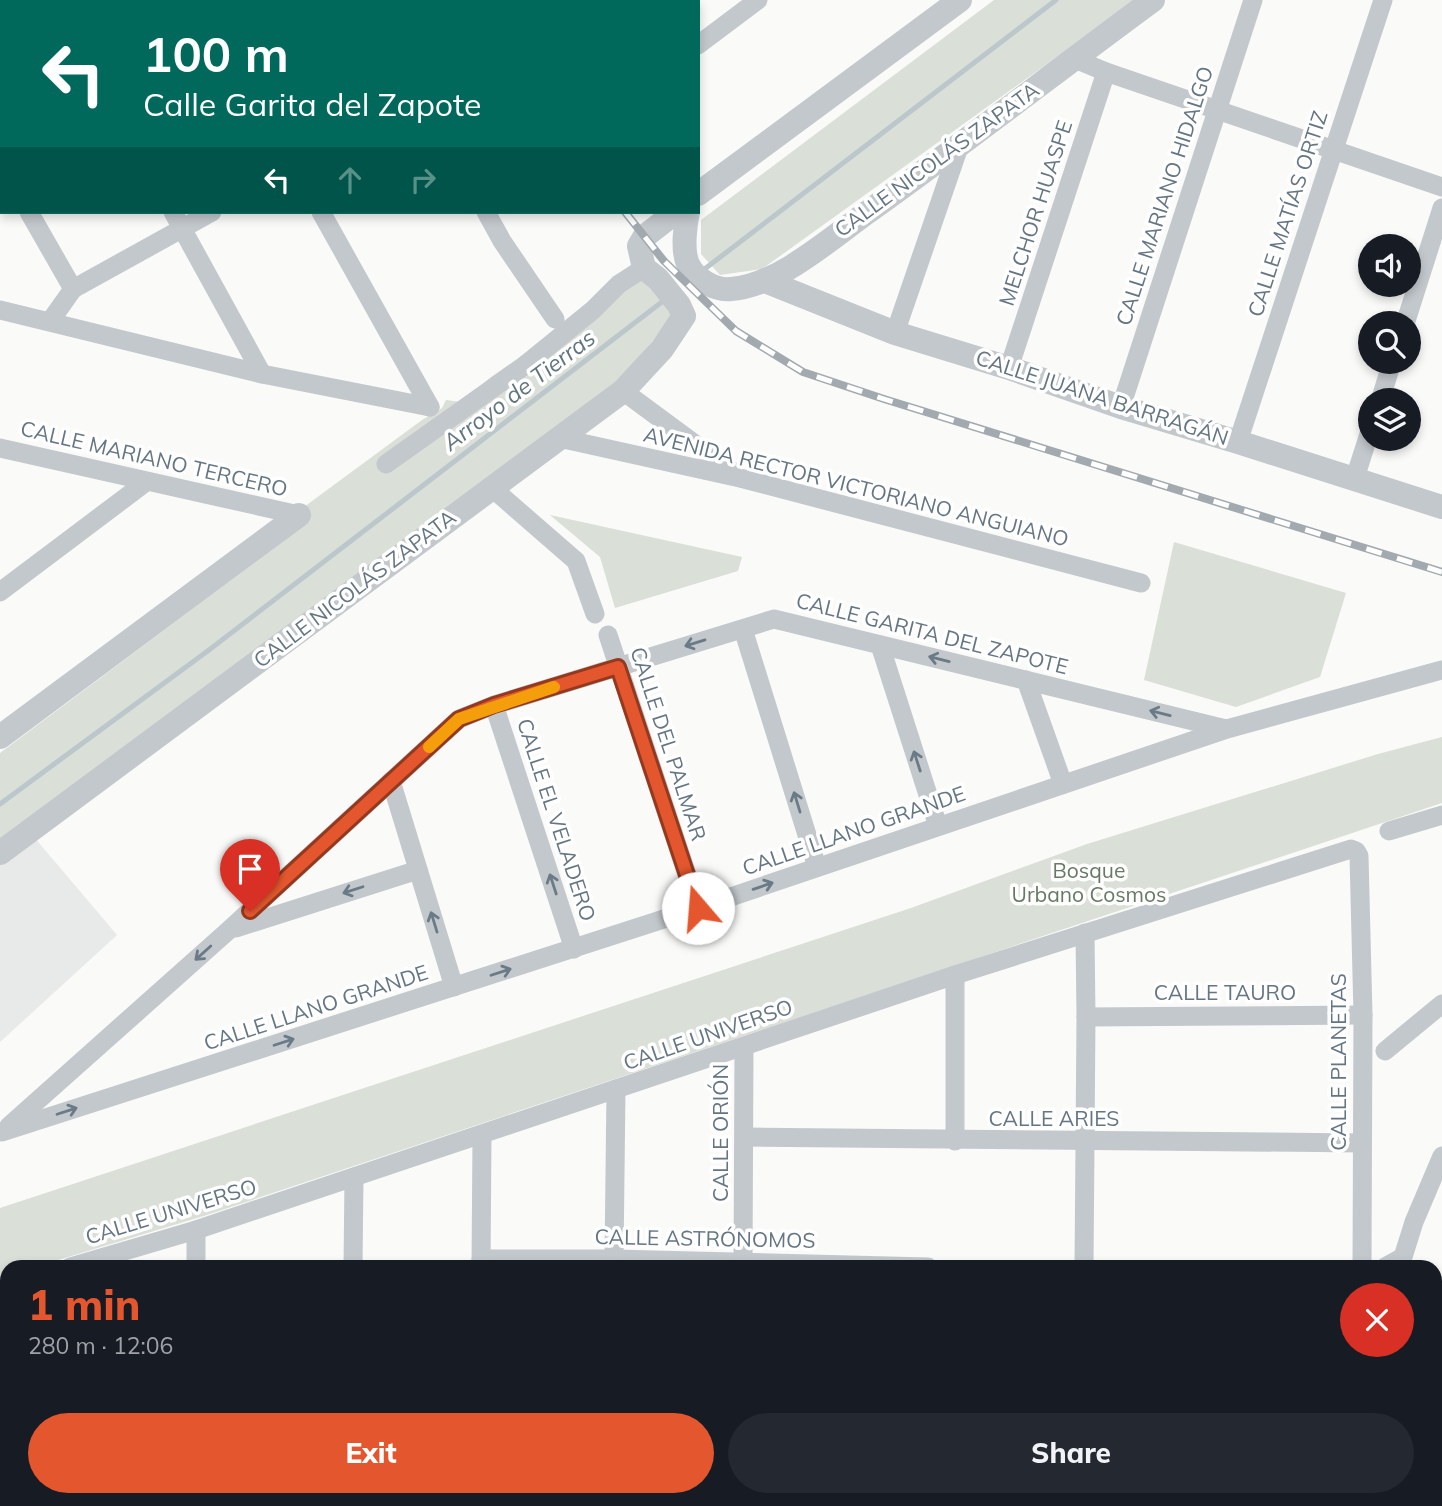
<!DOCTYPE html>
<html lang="en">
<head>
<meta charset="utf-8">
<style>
	body { margin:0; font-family:Mulish,sans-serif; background:#242831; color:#f1f3f6; height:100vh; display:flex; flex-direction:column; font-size:26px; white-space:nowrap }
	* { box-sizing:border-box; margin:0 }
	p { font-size:23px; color:#9ea1a6 }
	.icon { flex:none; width:38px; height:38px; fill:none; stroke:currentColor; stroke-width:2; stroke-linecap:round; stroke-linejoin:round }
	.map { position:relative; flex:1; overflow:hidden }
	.details { position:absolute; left:0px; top:1260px; width:1442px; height:247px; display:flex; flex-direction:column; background:#171b24; border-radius:21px 21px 0 0; box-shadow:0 4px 10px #0003 }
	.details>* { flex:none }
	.top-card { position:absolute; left:0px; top:0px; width:700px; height:214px; box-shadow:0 4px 10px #0003; background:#00695c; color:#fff; overflow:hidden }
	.controls { position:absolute; left:1358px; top:234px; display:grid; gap:14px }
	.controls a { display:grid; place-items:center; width:63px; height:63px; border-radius:50%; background:#171b24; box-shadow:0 4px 10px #0003; font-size:35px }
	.pin { position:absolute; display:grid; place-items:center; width:60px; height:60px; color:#fff; margin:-72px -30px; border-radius:50% 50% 50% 0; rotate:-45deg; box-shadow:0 0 7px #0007 }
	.pin .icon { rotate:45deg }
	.me { position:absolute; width:77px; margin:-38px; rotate:342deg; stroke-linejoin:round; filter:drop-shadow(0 0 5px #0008) }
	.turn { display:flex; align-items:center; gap:24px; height:147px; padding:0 28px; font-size:32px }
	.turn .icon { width:91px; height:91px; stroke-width:2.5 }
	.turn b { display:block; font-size:49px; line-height:60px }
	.lanes { display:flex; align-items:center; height:66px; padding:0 28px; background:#0003; justify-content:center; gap:35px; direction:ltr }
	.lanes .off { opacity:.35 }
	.round { display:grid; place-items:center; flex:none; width:74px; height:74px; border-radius:37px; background:#242831 }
	.head { display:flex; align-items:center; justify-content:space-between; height:119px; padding:0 28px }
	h1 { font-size:42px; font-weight:800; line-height:52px; color:#e4572e }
	.button { display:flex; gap:14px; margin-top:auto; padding:14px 28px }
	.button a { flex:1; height:80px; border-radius:42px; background:#e4572e; color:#fff; font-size:28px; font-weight:800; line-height:80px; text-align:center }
	.button a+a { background:#242831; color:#f1f3f6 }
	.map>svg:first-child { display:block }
	.built { fill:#e8e9e9 }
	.green { fill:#dadfd7 }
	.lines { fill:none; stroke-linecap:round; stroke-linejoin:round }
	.stream { stroke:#bbc7cb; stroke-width:5 }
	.pedestrian { stroke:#c3c8cc; stroke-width:14 }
	.minor { stroke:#c3c8cc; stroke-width:19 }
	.tertiary { stroke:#c3c8cc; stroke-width:24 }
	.rail-casing { stroke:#a2aab0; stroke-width:8 }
	.rail { stroke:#fff; stroke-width:5; stroke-dasharray:16; stroke-linecap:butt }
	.oneway { stroke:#6a7a87 }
	.route-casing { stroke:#94391e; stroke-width:18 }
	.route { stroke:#e4572e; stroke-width:12 }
	.slow { stroke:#f59e0b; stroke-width:12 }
	.labels { text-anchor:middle; stroke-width:7; stroke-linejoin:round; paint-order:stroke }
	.street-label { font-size:21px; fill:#657683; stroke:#fff }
	.park-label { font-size:21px; fill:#687a64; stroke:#fff }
	.water-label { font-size:23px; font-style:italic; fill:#60757c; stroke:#fff }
</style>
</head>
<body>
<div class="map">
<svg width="1442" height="1506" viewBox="0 0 1442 1506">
	<rect width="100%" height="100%" fill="#fafaf8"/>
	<path class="built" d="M34,837L117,935L0,1042V862Z"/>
	<g class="green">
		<path d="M994,0H1136L762,269L720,275L701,254V220Z"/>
		<path d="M637,276L664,290L674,314L620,382L0,844V753L302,527L304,507L422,420L442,408L446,400L461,402L491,377Z"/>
		<path d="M550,515L742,557L738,571L615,608L600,557Z"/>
		<path d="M1174,542L1346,593L1320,677L1236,707L1144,680Z"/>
		<path d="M1442,737V803L207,1215L35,1267H7V1275L0,1277V1208L911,908L1087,844L1378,754Z"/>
		<path d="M488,1500H566L572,1506H488Z"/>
	</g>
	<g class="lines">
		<g class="stream">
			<path d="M702,271L1056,0"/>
			<path d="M0,804L209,650L667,298"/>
		</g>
		<path class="pedestrian" d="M17,0L18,2"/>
		<g class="minor">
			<path d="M204,0L205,2"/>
			<path d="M351,0L352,2"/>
			<path d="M431,0L432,2"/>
			<path d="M698,45L758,0"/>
			<path d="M1075,59L1106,72L1442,187"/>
			<path d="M0,161L2,164"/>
			<path d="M29,212L73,289L51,320"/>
			<path d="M173,212L262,374"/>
			<path d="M321,212L430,407"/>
			<path d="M486,212L502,241L555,319"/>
			<path d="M73,289L212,212"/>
			<path d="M0,310L262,374L430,407"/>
			<path d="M1405,324L1442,208"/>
			<path d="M895,333L959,147"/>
			<path d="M1009,368L1106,72"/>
			<path d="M623,391L734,473"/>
			<path d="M1380,401L1392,362"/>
			<path d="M1121,407L1253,0"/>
			<path d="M559,438L740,478L1141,583"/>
			<path d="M1238,442L1383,0"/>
			<path d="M0,448L299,515"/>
			<path d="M386,464L524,366L593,310L619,284L644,268"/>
			<path d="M1354,481L1370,431"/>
			<path d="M491,487L576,561L595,614"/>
			<path d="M0,592L146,482"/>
			<path d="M743,629L817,867"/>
			<path d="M608,635L698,908"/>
			<path d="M880,645L938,826"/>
			<path d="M1026,680L1063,784"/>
			<path d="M494,705L574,949"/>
			<path d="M391,781L454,987"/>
			<path d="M1389,831L1442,815"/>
			<path d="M236,928L418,870"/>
			<path d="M1086,1017L1363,1015"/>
			<path d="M1385,1051L1442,1004"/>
			<path d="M9,1126L229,930L459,719L494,705L774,619L1226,729"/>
			<path d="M2,1132L698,908L1227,729L1442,670"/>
			<path d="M745,1137L1362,1143"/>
			<path d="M955,1141V975"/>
			<path d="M196,1230V1267"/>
			<path d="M481,1259H614L928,1267"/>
			<path d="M614,1259L616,1089"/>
			<path d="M743,1262L744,1047"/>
			<path d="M70,1267L196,1230L955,975L1351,849L1356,851L1359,856L1363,1015L1362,1267"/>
			<path d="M353,1267L354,1177"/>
			<path d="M481,1267L482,1136"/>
			<path d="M1084,1267L1086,1017L1085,933"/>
			<path d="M1385,1267L1403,1257L1414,1222L1442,1156"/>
			<path d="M0,1287L7,1285"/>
			<path d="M0,1381H7"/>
			<path d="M1435,1384L1442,1390"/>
			<path d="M0,1472L7,1491"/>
			<path d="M593,1500L599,1506"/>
			<path d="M1433,1500L1434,1503"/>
			<path d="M195,1506V1500"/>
			<path d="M477,1506V1500"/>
			<path d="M968,1506L975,1500"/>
			<path d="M1081,1506V1500"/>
			<path d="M1360,1506V1500"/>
		</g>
		<g class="tertiary">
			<path d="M613,0V2"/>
			<path d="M75,2L78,0"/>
			<path d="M123,2L126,0"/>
			<path d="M0,45L2,44"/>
			<path d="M0,71L2,70"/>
			<path d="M698,194L960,0"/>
			<path d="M688,212C685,225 682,251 688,264C694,279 716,291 731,289C779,286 833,236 872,209C967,141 1059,69 1153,0"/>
			<path d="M765,281L895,333L1009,368L1121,407L1238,442L1442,507"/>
			<path d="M0,737L299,515"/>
			<path d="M0,853L623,391L662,349L684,316L679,305L658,279L644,268L639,246L645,236L676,212"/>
		</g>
		<g class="rail-casing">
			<g id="rail">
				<path d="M550,0V2"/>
				<path d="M625,212L664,261L736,331L803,372L884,399L1442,572"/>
			</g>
		</g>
		<use href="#rail" class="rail"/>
	</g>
	<defs><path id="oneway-shaft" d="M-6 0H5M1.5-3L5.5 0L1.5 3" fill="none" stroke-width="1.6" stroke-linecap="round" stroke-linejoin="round" transform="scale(1.75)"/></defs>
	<g class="oneway">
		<use href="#oneway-shaft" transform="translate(695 643) rotate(163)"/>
		<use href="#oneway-shaft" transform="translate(939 659) rotate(-166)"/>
		<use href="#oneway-shaft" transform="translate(1160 713) rotate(-166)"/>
		<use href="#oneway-shaft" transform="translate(917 761) rotate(-108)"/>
		<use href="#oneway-shaft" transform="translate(797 802) rotate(-107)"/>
		<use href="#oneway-shaft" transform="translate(553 884) rotate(-108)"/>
		<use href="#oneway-shaft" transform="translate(763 886) rotate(-19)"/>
		<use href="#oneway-shaft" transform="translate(353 890) rotate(162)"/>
		<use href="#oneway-shaft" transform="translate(434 922) rotate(-107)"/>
		<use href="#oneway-shaft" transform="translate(203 953) rotate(138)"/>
		<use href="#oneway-shaft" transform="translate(501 972) rotate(-18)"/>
		<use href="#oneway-shaft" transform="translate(284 1042) rotate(-18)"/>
		<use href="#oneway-shaft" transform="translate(67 1111) rotate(-18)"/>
	</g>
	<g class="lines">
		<g class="route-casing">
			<path id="route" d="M250,911L459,719L494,705L618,667L698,908"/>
		</g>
		<use href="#route" class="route"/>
		<path class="slow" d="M429,747L459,719L554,687"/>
	</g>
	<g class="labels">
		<g class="street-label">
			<text transform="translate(937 160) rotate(-36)" y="7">CALLE NICOLÁS ZAPATA</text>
			<text transform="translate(1165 196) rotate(-72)" y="7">CALLE MARIANO HIDALGO</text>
			<text transform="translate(1036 213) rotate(-72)" y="7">MELCHOR HUASPE</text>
			<text transform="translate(1288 214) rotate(-72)" y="7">CALLE MATÍAS ORTIZ</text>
			<text transform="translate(1102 398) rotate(18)" y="7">CALLE JUANA BARRAGÁN</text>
			<text transform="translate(154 459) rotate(13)" y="7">CALLE MARIANO TERCERO</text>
			<text transform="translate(856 487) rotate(14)" y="7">AVENIDA RECTOR VICTORIANO ANGUIANO</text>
			<text transform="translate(355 589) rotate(-37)" y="7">CALLE NICOLÁS ZAPATA</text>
			<text transform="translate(932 634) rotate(14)" y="7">CALLE GARITA DEL ZAPOTE</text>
			<text transform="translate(668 744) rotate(72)" y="7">CALLE DEL PALMAR</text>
			<text transform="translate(556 820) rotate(72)" y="7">CALLE EL VELADERO</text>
			<text transform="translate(854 831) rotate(-19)" y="7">CALLE LLANO GRANDE</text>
			<text x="1225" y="1000">CALLE TAURO</text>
			<text transform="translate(316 1008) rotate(-18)" y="7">CALLE LLANO GRANDE</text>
			<text transform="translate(708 1035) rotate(-19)" y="7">CALLE UNIVERSO</text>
			<text transform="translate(1339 1062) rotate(-90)" y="7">CALLE PLANETAS</text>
			<text x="1054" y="1126">CALLE ARIES</text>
			<text transform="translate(721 1133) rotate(-90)" y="7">CALLE ORIÓN</text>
			<text transform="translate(171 1212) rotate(-17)" y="7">CALLE UNIVERSO</text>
			<text transform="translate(705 1239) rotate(1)" y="7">CALLE ASTRÓNOMOS</text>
		</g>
		<g class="park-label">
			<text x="1089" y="878">Bosque<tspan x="1089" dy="24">Urbano Cosmos</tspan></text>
		</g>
		<g class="water-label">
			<text transform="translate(519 390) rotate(-37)" y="8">Arroyo de Tierras</text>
		</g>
	</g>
</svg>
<div class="controls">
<a><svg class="icon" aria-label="sound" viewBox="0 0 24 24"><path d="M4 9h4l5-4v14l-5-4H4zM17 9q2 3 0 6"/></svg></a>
<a><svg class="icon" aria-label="search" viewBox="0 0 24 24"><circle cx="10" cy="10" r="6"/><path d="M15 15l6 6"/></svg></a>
<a><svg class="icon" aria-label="layers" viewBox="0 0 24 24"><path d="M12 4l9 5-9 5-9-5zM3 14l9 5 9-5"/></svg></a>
</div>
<div class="pin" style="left:250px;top:911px;background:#d93025"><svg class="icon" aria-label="arrive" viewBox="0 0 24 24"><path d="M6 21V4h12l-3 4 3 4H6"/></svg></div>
<svg class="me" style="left:698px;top:908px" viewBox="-20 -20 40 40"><circle r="19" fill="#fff"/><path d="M0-13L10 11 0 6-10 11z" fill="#e4572e"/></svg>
<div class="top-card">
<div class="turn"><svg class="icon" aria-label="left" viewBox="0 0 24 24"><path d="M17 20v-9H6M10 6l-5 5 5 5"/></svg><div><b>100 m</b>Calle Garita del Zapote</div></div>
<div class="lanes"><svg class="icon" aria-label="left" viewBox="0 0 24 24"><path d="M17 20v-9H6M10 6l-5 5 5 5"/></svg><svg class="icon off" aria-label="ahead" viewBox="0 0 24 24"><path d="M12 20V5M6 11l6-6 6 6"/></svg><svg class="icon off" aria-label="right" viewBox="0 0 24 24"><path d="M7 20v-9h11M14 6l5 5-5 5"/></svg></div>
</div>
<section class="details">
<div class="head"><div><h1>1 min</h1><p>280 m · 12:06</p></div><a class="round" style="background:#d93025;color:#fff"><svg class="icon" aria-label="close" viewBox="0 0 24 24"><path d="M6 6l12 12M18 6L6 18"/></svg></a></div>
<div class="button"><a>Exit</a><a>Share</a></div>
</section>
</div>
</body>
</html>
